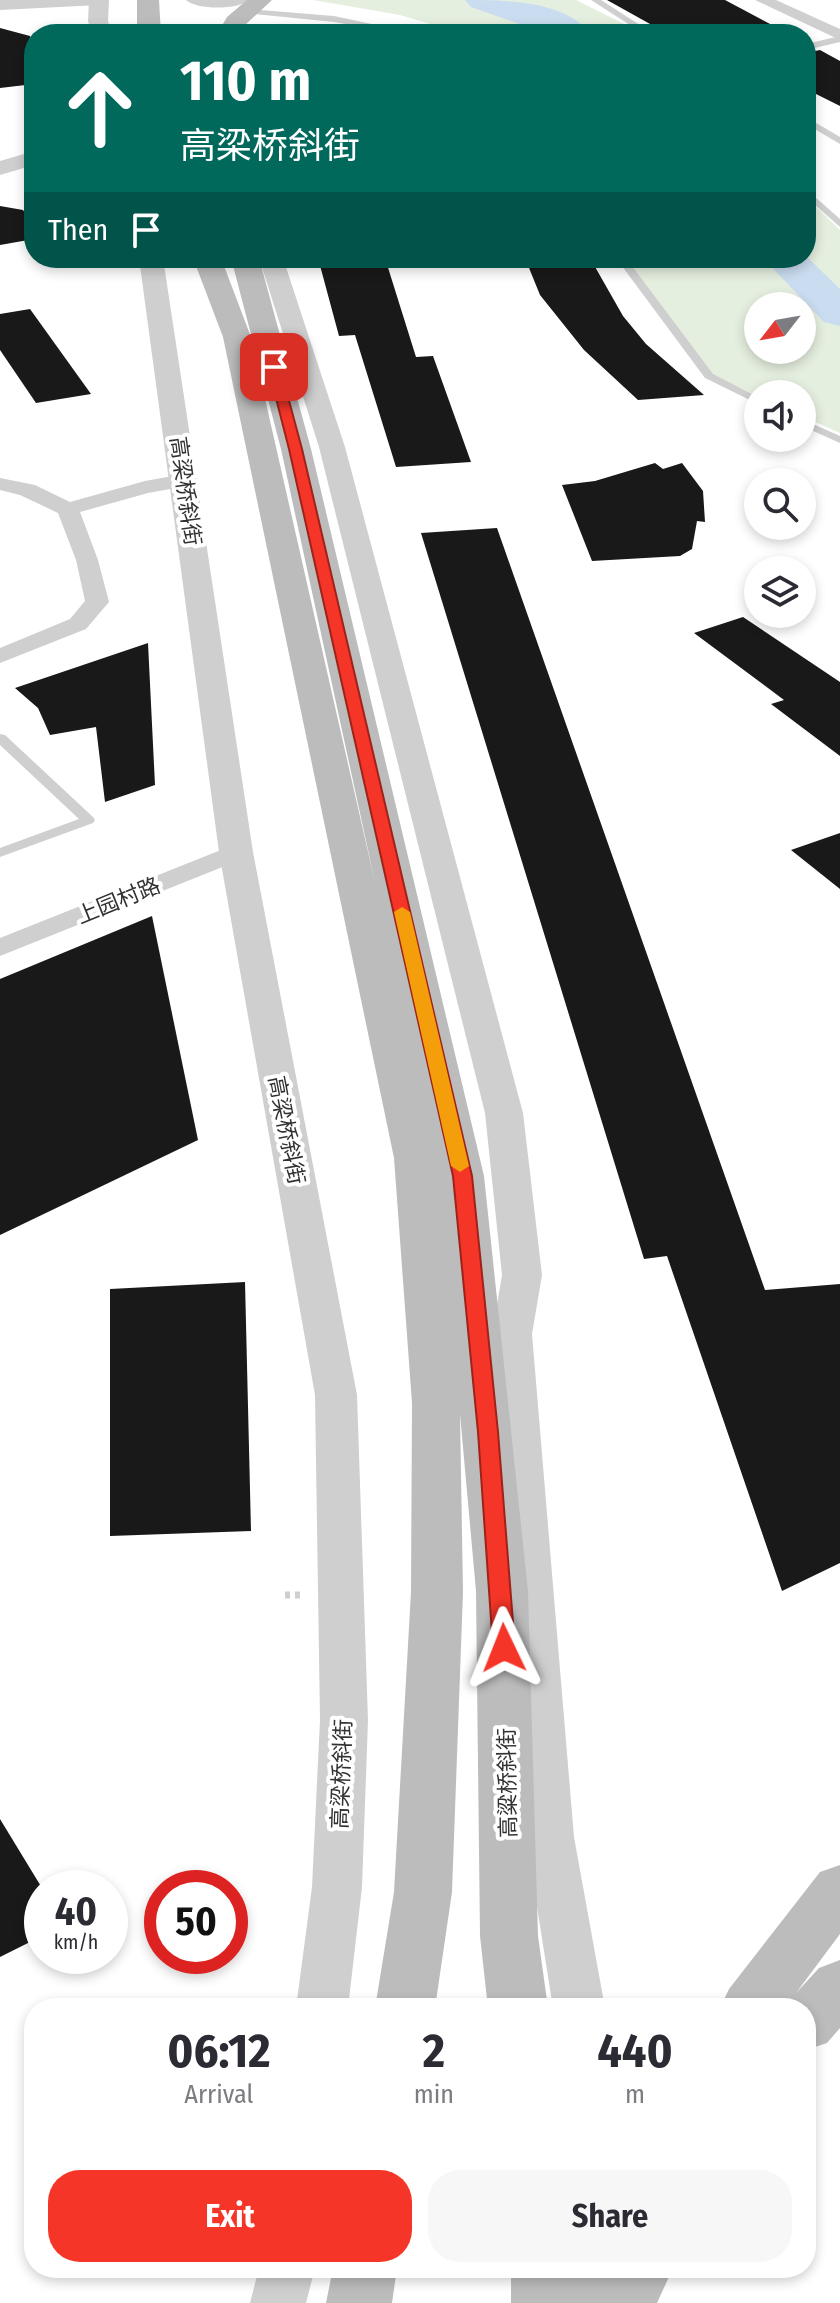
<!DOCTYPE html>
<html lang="en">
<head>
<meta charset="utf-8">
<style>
	body { margin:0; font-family:"Fira Sans Condensed","Noto Sans SC",sans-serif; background:#f7f7f7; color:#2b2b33; height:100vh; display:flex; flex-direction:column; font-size:30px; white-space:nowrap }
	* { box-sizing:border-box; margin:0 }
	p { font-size:26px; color:#7c7c81 }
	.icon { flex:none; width:44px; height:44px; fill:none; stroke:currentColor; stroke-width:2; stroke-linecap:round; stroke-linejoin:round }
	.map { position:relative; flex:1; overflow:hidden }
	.details { position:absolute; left:24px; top:1998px; width:792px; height:280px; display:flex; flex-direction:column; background:#fff; border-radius:32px; box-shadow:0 4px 12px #0003 }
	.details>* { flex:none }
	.top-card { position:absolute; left:24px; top:24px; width:792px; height:244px; border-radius:32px; box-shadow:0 4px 12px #0003; background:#00695c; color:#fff; overflow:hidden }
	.needle { width:52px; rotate:239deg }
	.buttons { position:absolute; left:744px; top:292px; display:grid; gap:16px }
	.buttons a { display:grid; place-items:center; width:72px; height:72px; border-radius:50%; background:#fff; box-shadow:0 4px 12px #0003; font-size:40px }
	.speed { position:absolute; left:24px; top:1870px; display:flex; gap:16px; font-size:40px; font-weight:700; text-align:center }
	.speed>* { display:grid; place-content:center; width:104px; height:104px; border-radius:50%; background:#fff; box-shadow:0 4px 12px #0003; line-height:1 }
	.speed small { font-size:20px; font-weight:400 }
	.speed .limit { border:12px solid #d22; background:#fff; color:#111 }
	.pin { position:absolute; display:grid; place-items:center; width:68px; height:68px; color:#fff; margin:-34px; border-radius:16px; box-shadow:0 4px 12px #0006 }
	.me { position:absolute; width:88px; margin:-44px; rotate:358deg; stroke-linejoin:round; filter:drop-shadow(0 0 6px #0008) }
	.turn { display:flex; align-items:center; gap:28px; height:168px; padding:0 24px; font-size:36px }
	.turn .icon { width:104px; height:104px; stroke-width:2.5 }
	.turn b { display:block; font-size:56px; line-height:68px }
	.then { display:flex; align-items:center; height:76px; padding:0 24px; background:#0003; gap:16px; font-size:30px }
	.eta { display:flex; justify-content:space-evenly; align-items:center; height:136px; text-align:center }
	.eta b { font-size:48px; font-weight:700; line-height:56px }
	.action { display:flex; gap:16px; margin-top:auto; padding:16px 24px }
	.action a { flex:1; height:92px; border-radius:32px; background:#f53527; color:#fff; font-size:32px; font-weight:700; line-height:92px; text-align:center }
	.action a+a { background:#f7f7f7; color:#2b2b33 }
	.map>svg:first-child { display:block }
	.green { fill:#e5efdf; fill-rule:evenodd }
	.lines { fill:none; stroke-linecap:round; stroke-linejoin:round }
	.river { fill:#cadcf0; fill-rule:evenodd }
	.building { fill:#191919 }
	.path { stroke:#cfcfcf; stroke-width:7; stroke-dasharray:5 5; stroke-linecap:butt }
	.service { fill:#cfcfcf; fill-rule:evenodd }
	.minor { fill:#cfcfcf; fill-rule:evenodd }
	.tertiary { fill:#cfcfcf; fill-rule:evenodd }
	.secondary { fill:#bcbcbc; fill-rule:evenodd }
	.route { fill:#f53527; stroke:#9f2219; stroke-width:2 }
	.slow { fill:#f59e0b }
	.labels { text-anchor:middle; stroke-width:8; stroke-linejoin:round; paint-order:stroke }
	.street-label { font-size:22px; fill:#323232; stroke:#fff }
</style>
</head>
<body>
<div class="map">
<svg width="840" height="2303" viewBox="0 0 840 2303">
	<rect width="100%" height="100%" fill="#fff"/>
	<g class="green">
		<path d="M313,0H576L624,24L636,34H463L400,15Z"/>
		<path d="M806,197L840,230V433L802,416V394L758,396L712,375L626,258H806ZM758,306H802V350H758Z"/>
	</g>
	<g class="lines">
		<g class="river">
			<path d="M465,0C503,0 566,0 590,34H548L471,7Z"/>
			<path d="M806,256L840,289V326L824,322L763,258Z"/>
		</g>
	</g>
	<g class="building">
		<path d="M607,0H725L789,34H668Z"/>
		<path d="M0,28L30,36L34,84L0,88Z"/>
		<path d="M820,50L840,61V106L806,89V53Z"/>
		<path d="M0,206L23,210L34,226V239L0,245Z"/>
		<path d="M318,258H385L416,357L433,356L471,462L396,467L355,335L339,336Z"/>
		<path d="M525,258H590L623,316L646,344L704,395L638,400L584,350L540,295Z"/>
		<path d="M30,309L91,394L36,403L0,350V314Z"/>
		<path d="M655,463L663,469L682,463L703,491L705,522L697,521L692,549L680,556L592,561L562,485L595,481Z"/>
		<path d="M497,528L765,1290L840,1284V1563L782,1591L667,1256L644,1259L421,533Z"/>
		<path d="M743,617L840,682V756L771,704L784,700L694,633Z"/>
		<path d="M148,643L155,785L105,802L96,727L50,735L38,708L15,688Z"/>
		<path d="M840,833V889L791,850Z"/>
		<path d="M152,916L198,1140L0,1235V979Z"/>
		<path d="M245,1282L251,1531L110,1536V1289Z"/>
		<path d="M0,1819L42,1888V1936L0,1957Z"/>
	</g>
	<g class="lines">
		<path class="path" d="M285,1595H300"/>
		<g class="service">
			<path d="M591,0H601L654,34H644Z"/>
			<path d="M247,9L334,16L419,34H401L334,22L244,13L243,11Z"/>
			<path d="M840,36V42L806,50V44Z"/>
			<path d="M806,117L840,137V144L806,124Z"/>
			<path d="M806,189L840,219V227L806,197Z"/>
			<path d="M616,258H626L713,374L758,397V404L705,378Z"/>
			<path d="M802,419L840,436V443L802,426Z"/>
			<path d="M0,734L5,735L93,817L95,820L93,823L0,857V848L79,819L0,745Z"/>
		</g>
		<g class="minor">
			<path d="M0,0H107L99,5L0,10Z"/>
			<path d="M755,0H776L840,29V40Z"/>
			<path d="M184,474L192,475L195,480L192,485L148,493L80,512L98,560L109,602L86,629L0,663V648L70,619L85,601L76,560L58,513L20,495L0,490V478L35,485L70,502L145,481Z"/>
			<path d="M236,844L245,846L249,852L245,858L0,956V938Z"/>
		</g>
		<g class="tertiary">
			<path d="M89,0H109L108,21L112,34H92L88,21Z"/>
			<path d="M186,0H249C239,10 196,10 186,0Z"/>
			<path d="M34,151V165L0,175V161Z"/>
			<path d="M139,258H163L253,852L357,1395L368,1720L362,1887L348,2008H296L312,1887L320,1720L315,1395L219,852Z"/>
			<path d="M259,258H283L345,447L523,1113L542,1275L532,1334L574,1837L605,2008H553L526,1837L492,1334L502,1275L485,1113L319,447Z"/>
			<path d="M259,2268H315L306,2303H250Z"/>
		</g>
		<g class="secondary">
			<path d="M137,0H159L161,34H137Z"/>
			<path d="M247,0H272L245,25L241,34H217L227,17Z"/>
			<path d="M193,258H221L251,337L376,887L281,449L231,258H259L311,449L484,1176L528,1591L538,1936L548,2008H488L480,1936L476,1591L460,1414L463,1592L452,1892L435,2008H375L394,1892L411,1592L412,1403L394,1158L223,337Z"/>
			<path d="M840,1865V1934L796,1993L819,1968L840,1960V2028L827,2043L806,2050V2008H720L729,1989L820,1872Z"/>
			<path d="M333,2268H397L392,2303H326Z"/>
			<path d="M511,2268H673L657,2303H511Z"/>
		</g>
	</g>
	<path class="route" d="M274,363L280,367L302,449L472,1176L498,1432L515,1648L512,1654L504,1656L496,1654L493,1648L478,1432L453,1176L289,449L268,367Z"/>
	<path class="slow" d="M402,907L410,912L469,1166L460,1172L451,1166L394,912Z"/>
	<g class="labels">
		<g class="street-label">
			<text transform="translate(186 491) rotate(82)" y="8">高梁桥斜街</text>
			<text transform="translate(118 900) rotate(-22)" y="8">上园村路</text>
			<text transform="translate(287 1130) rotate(79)" y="8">高梁桥斜街</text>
			<text transform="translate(341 1774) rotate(-88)" y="8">高梁桥斜街</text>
			<text transform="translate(507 1783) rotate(-91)" y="8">高粱桥斜街</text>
		</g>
	</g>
</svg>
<div class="buttons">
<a><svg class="needle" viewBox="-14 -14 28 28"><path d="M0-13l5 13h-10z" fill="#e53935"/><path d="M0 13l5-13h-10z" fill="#7c7c81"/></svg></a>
<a><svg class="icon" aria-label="sound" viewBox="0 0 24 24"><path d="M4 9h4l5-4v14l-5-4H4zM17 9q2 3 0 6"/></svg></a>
<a><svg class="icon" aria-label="search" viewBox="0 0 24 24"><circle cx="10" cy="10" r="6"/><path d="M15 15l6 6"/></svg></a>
<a><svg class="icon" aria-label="layers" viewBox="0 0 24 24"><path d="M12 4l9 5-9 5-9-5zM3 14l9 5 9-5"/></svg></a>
</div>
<div class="speed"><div>40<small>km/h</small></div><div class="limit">50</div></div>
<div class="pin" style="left:274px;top:367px;background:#d93025"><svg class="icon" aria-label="arrive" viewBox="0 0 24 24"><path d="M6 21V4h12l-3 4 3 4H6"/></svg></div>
<svg class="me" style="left:504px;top:1648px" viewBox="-20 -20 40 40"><path d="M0-17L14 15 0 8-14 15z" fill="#f53527" stroke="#fff" stroke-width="4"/></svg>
<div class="top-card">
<div class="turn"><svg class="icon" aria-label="ahead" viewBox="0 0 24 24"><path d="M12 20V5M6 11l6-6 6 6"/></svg><div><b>110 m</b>高梁桥斜街</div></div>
<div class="then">Then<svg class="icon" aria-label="arrive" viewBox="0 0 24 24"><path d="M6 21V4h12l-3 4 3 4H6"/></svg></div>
</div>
<section class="details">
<div class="eta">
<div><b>06:12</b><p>Arrival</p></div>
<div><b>2</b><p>min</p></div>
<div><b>440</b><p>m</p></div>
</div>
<div class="action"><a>Exit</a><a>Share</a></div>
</section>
</div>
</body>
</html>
